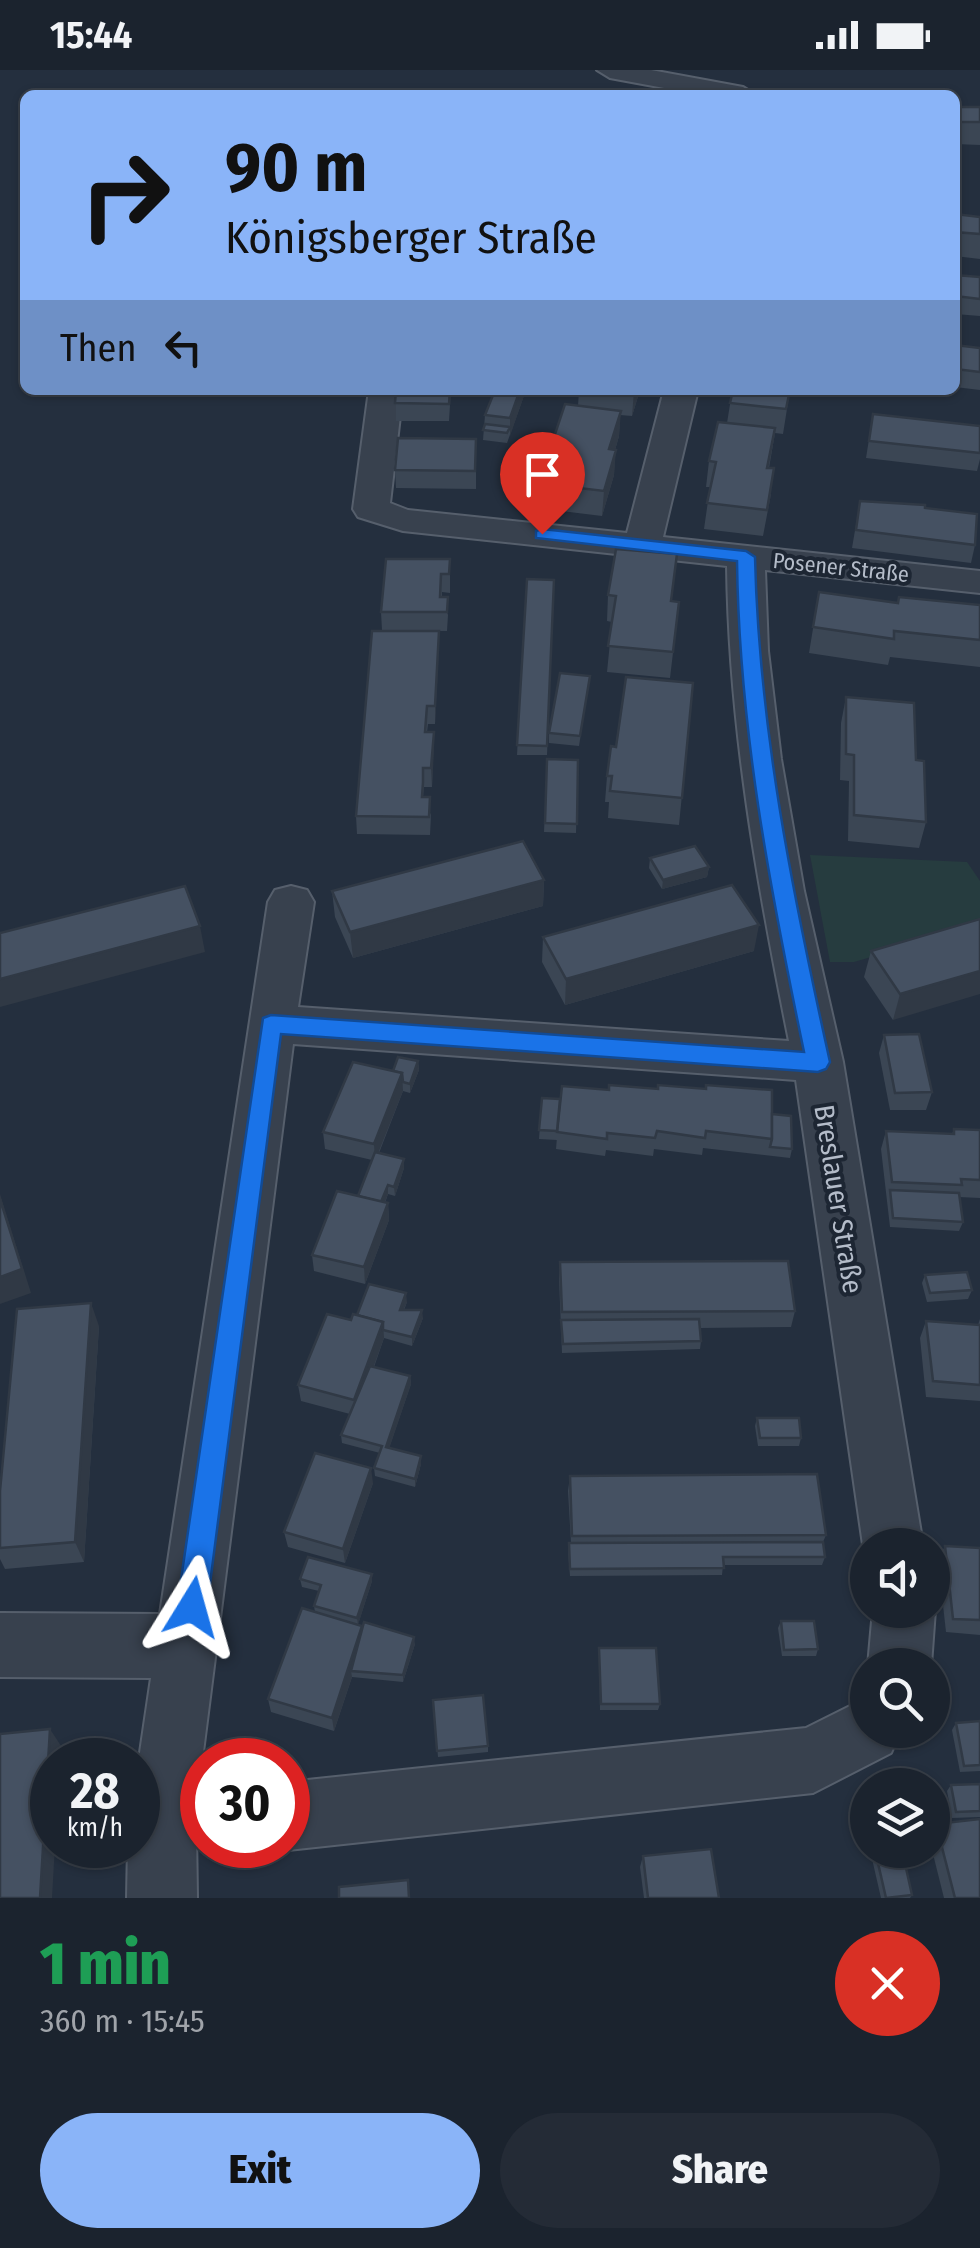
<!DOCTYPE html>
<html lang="en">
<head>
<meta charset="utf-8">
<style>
	body { margin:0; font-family:"Fira Sans Condensed",sans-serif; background:#242b36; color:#f1f3f6; height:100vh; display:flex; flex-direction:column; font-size:38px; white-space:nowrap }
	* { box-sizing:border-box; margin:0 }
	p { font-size:32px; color:#a0a4aa }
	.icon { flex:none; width:55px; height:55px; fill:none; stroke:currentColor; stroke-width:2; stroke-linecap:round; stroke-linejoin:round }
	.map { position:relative; height:1828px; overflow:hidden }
	.side { display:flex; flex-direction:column; background:#1b232e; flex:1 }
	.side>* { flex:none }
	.top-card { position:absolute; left:20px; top:20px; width:940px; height:305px; border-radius:15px; box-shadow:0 2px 8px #0004,0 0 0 2px #39404a; background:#8ab4f8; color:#111; overflow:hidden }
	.controls { position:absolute; left:850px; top:1458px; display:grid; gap:20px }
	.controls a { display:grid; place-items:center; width:100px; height:100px; border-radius:50%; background:#1b232e; box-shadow:0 2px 8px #0004,0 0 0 2px #39404a; font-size:50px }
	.speed { position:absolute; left:30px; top:1668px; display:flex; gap:20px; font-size:50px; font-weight:700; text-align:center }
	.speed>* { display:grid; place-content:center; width:130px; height:130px; border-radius:50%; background:#1b232e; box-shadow:0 2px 8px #0004,0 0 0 2px #39404a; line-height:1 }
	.speed small { font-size:25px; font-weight:400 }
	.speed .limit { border:15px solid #d22; background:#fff; color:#111 }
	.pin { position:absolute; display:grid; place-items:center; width:85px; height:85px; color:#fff; margin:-102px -42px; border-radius:50% 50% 50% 0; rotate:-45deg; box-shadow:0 0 10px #0007 }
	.pin .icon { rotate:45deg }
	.me { position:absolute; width:110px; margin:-55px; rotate:8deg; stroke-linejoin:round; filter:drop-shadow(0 0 8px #0008) }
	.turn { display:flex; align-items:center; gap:35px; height:210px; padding:0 40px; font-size:45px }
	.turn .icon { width:130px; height:130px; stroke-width:2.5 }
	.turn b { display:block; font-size:70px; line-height:85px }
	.then { display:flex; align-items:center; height:95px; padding:0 40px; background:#0003; gap:20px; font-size:38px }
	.round { display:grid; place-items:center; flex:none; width:105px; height:105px; border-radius:52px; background:#242b36 }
	.head { display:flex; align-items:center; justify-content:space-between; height:170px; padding:0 40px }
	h1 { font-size:60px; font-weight:800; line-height:75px; color:#1e9e55 }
	.primary-button { display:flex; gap:20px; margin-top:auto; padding:20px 40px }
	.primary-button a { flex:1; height:115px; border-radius:60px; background:#8ab4f8; color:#111; font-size:40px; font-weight:800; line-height:115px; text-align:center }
	.primary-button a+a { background:#242b36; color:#f1f3f6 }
	.status { display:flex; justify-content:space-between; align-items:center; height:70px; padding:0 50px; background:#1b232e; direction:ltr }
	.status svg { height:28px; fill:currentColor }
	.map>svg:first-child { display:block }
	.green { fill:#263c3f }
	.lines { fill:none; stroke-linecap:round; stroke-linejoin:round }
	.street-casing { stroke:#565f6c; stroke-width:4 }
	.street { fill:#38414e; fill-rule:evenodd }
	.wall { fill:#3b4654 }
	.shaded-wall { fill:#303945 }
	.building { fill:#455162; stroke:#303945; stroke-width:2.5 }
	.route { fill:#1a73e8; stroke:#114b97; stroke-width:2.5 }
	.labels { text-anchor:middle; stroke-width:8; stroke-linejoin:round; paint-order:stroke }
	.far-street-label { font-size:22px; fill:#b4bcc9; stroke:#1d2633 }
	.street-label { font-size:28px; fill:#b4bcc9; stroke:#1d2633 }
</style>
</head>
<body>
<div class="status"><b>15:44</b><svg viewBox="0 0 49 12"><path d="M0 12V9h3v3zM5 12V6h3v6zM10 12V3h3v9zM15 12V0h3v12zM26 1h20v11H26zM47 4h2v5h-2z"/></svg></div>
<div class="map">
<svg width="980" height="1828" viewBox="0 0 980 1828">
	<rect width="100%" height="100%" fill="#242f3e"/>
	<path class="green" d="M810,785L967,792L980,811V855L854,892H830Z"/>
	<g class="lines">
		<g class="street-casing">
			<g id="street">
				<path d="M597,0H651L743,17L756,25H702L610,8Z"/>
				<path d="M369,320H403L390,433L408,440L627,463L664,320H698L663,467L980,501V523L765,500L768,581L781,689L804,821L843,992L923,1475H868V1487L863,1475L796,1010L293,974L202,1690L196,1760L197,1828H127L128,1775H138V1696L151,1608L0,1607V1543L160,1544L268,832L275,820L291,816L307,820L314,832L298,937L789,971C757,813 729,657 727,496L403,461L358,447L353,439Z"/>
				<path d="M932,1533L935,1540L931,1595L868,1596L873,1540H932Z"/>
				<path d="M868,1627V1660H901L891,1683L813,1723L288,1780L277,1775H288V1712L806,1658Z"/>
			</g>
		</g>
		<use href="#street" class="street"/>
	</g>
	<g class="wall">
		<path d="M955,37H980V75L955,74Z"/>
		<path d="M955,144L980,147V189L955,186Z"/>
		<path d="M955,205L980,207V246L955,244Z"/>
		<path d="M955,275L980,278V320L955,317Z"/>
		<path d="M396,320H451L449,351H396Z"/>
		<path d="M526,320L507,373L483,370L485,345Z"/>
		<path d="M579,320H640L632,346L620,345L619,366L615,380L614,405L602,446L545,439V414L552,394V373L578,336Z"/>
		<path d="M729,320H790L783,364L775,363L769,398L771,424L763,466L704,459L710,417H706L709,391L727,353L732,322L729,321Z"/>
		<path d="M873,344L980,356V389L977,401L866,388Z"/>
		<path d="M476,369V419L396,418L395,400Z"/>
		<path d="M860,431L925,438L975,475L971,493L852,478Z"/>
		<path d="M450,489V523L442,522V527L448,545L447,561L382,560L381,542Z"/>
		<path d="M527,509L554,510L547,685H517Z"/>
		<path d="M819,522L898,533L980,535V597L890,587L888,595L809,583Z"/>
		<path d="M608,525L679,532L670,608L607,602L612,552L607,551Z"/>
		<path d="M439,561L435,654H428L427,662H434L432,717H424L423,727L431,745L430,765L357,764L356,746Z"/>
		<path d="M590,606L579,676L549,673V663Z"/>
		<path d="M693,613L679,755L608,748L609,732H605L607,706L616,677Z"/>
		<path d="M846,627L916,690L926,752L919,778L848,771L849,711L840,710L841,653Z"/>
		<path d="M547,689L578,690L576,763L544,762Z"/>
		<path d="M650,788L709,797L707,807L662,819L649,798Z"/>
		<path d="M544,810L543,836L353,888L335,847L332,821Z"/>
		<path d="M980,849L893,950L864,907L871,881Z"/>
		<path d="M543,867L754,881L565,935L542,892Z"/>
		<path d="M884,965L932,1022L926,1040H890L879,983Z"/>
		<path d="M418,991L419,1000L410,1023L403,1021L379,1083L404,1089V1098L395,1126L388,1124L385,1133H388L389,1150L365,1214L314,1201L312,1185L358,1126L372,1090L325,1079L323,1062L393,1001Z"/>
		<path d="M706,1015L772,1044L792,1079L790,1088L703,1078L702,1085L654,1079L653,1086L606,1080L605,1086L556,1079L557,1067V1070L539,1069L542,1028L560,1029L609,1020L705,1019Z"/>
		<path d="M954,1059L980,1060V1128L959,1127L963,1152L959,1161L890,1157L881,1079L886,1061L952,1064Z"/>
		<path d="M560,1192L795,1241L791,1257L700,1258L701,1271L700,1279L562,1283L559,1209Z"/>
		<path d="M925,1205L972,1220L968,1229L927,1232L922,1213Z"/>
		<path d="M407,1232L404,1240L423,1248L412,1276L384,1268L374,1297L410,1306L411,1314L389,1378L421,1386V1394L415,1417L375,1406L374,1398L380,1383L342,1373L341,1365L350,1344L301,1331L298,1315L351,1250L357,1245Z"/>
		<path d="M980,1249V1331L926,1327L920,1268L926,1251L978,1255Z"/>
		<path d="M99,1256L84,1492L5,1499L0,1489V1421Z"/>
		<path d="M757,1348L801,1368L799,1376H758L755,1356Z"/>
		<path d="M570,1406L826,1465L823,1472L825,1487L822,1495H723L722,1505L570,1506L568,1481L569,1473H571L568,1421Z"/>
		<path d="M373,1413L345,1493L288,1477L284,1462Z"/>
		<path d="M945,1476L980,1478V1565L946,1562L938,1490Z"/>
		<path d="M300,1509L372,1511L358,1554L415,1574L403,1612L352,1607L334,1661L271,1642L268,1629L315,1542L314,1536L319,1521L302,1517Z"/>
		<path d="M781,1551L818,1579L816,1586H782L778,1558Z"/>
		<path d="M599,1578L660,1634L658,1640H600Z"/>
		<path d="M433,1630L488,1676V1682L438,1687Z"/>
		<path d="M980,1651V1701L960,1702L952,1660L956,1653Z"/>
		<path d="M980,1714V1747L952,1748L947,1721L951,1715Z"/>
		<path d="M936,1754L980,1828H944L932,1780V1759Z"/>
		<path d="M870,1780H902L912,1825L910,1828H881Z"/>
		<path d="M643,1786L719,1828H644L640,1797Z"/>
	</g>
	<g class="shaded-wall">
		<path d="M520,320H526L510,366V348Z"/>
		<path d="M634,320H640L632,346L634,321Z"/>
		<path d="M621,341L619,366L608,405L609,379Z"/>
		<path d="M616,380L614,405L602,446L604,421Z"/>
		<path d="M439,561V579L435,654V636Z"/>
		<path d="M434,662V681L432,717L431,698Z"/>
		<path d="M709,797L707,807L662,819L663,810Z"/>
		<path d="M544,810L543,836L353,888L350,862Z"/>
		<path d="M759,855L754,881L565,935L566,909Z"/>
		<path d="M200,856L205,882L0,937V909Z"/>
		<path d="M980,901V924L893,950L900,924Z"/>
		<path d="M418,991L419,1000L410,1023V1014Z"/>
		<path d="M402,1003L403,1021L375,1091L374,1074Z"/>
		<path d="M404,1089V1098L395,1126L394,1117Z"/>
		<path d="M388,1115V1124L379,1148L378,1139Z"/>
		<path d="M0,1124L31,1223L0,1234Z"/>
		<path d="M388,1133L389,1150L365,1214L364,1197Z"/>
		<path d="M406,1223L407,1232L400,1248V1240Z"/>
		<path d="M91,1233L99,1256L84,1492L75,1472Z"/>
		<path d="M422,1240L423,1248L412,1276V1267Z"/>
		<path d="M383,1252L384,1268L356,1345L354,1330Z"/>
		<path d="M410,1306L411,1314L387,1385L386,1377Z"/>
		<path d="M421,1386V1394L415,1417V1409Z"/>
		<path d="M371,1398L373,1413L345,1493L343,1479Z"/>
		<path d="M372,1504V1511L358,1555L357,1548Z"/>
		<path d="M362,1556L351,1601L352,1607L334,1661L332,1648Z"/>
		<path d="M414,1567L415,1574L403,1612V1605Z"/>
		<path d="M50,1659L61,1676L60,1690H52V1775H55L52,1828H40Z"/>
	</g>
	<g class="building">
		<rect x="955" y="37" width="25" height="15"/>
		<path d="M955,144L980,147V164L955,162Z"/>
		<path d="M955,205L980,207V229L955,226Z"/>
		<path d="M955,275L980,278V302L955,299Z"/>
		<path d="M396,320H450L449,334L395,333Z"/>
		<path d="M495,320H520L510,348L485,345Z"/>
		<path d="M733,320H790L786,339L730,333Z"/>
		<path d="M565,334L621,341L609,379L616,380L604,421L545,414L559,374L552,373Z"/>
		<path d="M873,344L980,356V383L869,371Z"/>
		<path d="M718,352L775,358L767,398H774L767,440L707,433L716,392L709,391Z"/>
		<path d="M485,354L510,357L507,363L483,360Z"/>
		<path d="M398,368L476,369L475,401L395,400Z"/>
		<path d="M860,431L925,435V438L977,444L975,475L856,460Z"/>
		<path d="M616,479L677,484L671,531L679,532L673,582L608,576L616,526L608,525Z"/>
		<path d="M386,489H450L449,504H441L440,527H448L447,542H381Z"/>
		<path d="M527,509L554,510L547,676L517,675Z"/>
		<path d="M819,522L898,533L899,527L980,535V570L894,561V569L813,557Z"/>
		<path d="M372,561H439L435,636H427L425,662H434L431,698H423V712L422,727H430L429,747L356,746Z"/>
		<path d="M560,603L590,606L580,666L549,663Z"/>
		<path d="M626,607L693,613L682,728L610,721L612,706H607L611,676L616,677Z"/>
		<path d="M846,627L914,633L916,690L924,691L926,752L854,745V685L846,684Z"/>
		<path d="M547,689L578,690L577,754L545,753Z"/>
		<path d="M523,771L544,810L350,862L332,821Z"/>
		<path d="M695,776L709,797L663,810L650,788Z"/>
		<path d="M732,815L759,855L566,909L543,867Z"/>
		<path d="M185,816L200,856L0,909V863Z"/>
		<path d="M980,849V901L900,924L871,881Z"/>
		<path d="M919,964L932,1022L895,1023L884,965Z"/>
		<path d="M398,987L418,991L410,1014L403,1012L402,1003L393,1001Z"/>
		<path d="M353,992L402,1003L374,1074L323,1062Z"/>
		<path d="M609,1015L658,1019V1015L706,1019V1015L772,1020V1069L706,1061L705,1068L657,1061L655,1068L607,1063V1069L557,1062L562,1016L609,1020Z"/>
		<path d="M542,1028L560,1029L557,1061L539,1060Z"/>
		<path d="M772,1044L791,1046L792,1079L770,1077L772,1069Z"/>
		<path d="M954,1059L980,1060V1110L961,1109L962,1115L892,1112L886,1061L954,1064Z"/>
		<path d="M375,1082L404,1089L394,1117L388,1115L381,1132L358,1126Z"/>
		<path d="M890,1120L959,1123L963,1152L893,1148Z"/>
		<path d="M337,1121L388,1133L364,1197L312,1185Z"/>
		<path d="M0,1129L22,1199L0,1207Z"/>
		<path d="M788,1191L795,1241L562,1242L560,1192Z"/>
		<path d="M967,1202L972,1220L930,1223L925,1205Z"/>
		<path d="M369,1214L406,1223L400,1240H422L412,1267L383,1260V1252L357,1245Z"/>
		<path d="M91,1233L75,1472L0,1478V1421L17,1239Z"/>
		<path d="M327,1244L351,1250L353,1244L383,1252L354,1330L298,1315Z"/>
		<path d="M699,1249L701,1271L563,1274L561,1250Z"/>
		<path d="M926,1251L980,1255V1315L933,1311Z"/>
		<path d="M370,1296L410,1306L386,1377L421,1386L415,1409L374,1398L382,1376L341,1365Z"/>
		<path d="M757,1348H799L801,1368H760Z"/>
		<path d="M315,1383L371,1398L343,1479L284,1462Z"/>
		<path d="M817,1404L826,1465L572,1466L570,1406Z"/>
		<path d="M823,1472L825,1487H723L724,1498L570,1499L569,1473Z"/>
		<path d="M945,1476L980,1478V1550L953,1549Z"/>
		<path d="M308,1487L372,1504L357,1548L314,1536L321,1515L300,1509Z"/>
		<path d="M302,1538L362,1556L332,1648L268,1629Z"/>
		<path d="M781,1551H814L818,1579L784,1580Z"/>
		<path d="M364,1552L414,1567L403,1605L351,1601Z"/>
		<path d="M599,1578H656L660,1634H601Z"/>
		<path d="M483,1625L488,1676L437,1681L433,1630Z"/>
		<path d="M980,1651V1695L964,1696L956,1653Z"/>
		<path d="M50,1659L40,1828H0V1664Z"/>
		<path d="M980,1714V1741L956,1742L951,1715Z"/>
		<path d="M980,1749V1828H955L936,1754Z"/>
		<path d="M711,1779L719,1828H648L643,1786Z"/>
		<path d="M875,1780H902L912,1825L886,1828Z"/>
		<path d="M408,1810L409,1828H339V1817Z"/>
	</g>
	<path class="route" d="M542,459L746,481L755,487C759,659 793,825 830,992L826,999L818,1002L281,964L207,1537L203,1548L192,1552L181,1548L177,1537L263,948L271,945L804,982C770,819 739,658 737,491L536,468V461Z"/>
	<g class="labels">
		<g class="far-street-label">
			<text transform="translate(841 497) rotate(6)" y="8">Posener Straße</text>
		</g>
		<g class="street-label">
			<text transform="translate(839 1129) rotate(81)" y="10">Breslauer Straße</text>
		</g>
	</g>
</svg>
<div class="controls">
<a><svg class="icon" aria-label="sound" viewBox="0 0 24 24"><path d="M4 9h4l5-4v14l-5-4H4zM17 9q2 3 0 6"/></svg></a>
<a><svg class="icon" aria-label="search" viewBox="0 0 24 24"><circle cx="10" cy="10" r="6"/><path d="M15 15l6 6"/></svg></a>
<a><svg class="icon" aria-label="layers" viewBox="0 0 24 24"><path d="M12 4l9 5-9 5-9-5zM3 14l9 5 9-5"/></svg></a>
</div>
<div class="speed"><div>28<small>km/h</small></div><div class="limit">30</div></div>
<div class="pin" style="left:542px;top:464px;background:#d93025"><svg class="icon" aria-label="arrive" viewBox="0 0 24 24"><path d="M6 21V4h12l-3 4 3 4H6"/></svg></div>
<svg class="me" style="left:192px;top:1537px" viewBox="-20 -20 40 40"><path d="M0-17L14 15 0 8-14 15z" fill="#1a73e8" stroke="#fff" stroke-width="4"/></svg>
<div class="top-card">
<div class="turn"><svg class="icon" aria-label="right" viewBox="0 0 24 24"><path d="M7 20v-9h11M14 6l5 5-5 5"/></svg><div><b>90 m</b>Königsberger Straße</div></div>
<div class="then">Then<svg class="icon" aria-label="left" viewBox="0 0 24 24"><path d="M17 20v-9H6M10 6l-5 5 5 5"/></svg></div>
</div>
</div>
<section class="side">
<div class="head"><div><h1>1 min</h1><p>360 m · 15:45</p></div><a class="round" style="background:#d93025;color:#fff"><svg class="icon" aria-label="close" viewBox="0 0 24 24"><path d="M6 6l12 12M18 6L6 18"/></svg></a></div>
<div class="primary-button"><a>Exit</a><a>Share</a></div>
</section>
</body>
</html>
